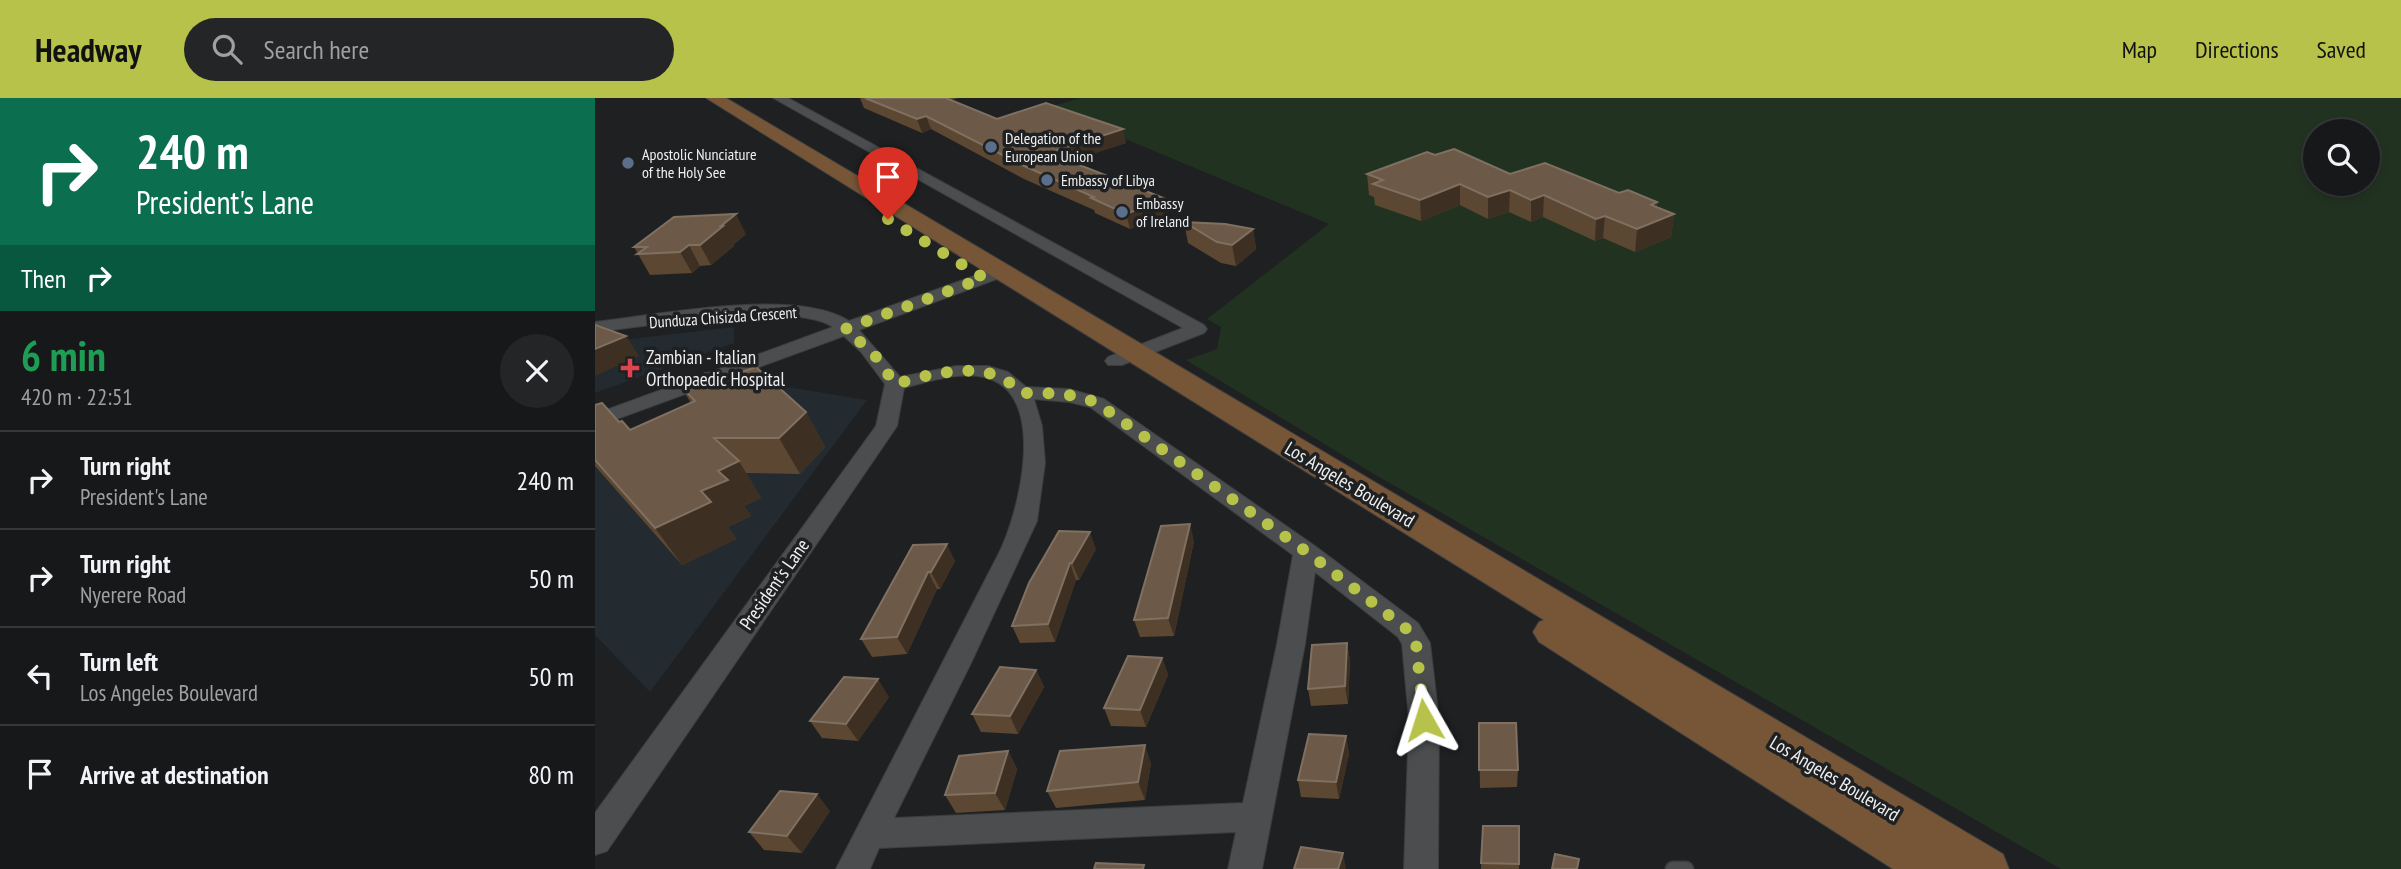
<!DOCTYPE html>
<html lang="en">
<head>
<meta charset="utf-8">
<style>
	body { margin:0; font-family:"PT Sans Narrow",sans-serif; background:#232527; color:#f1f3f6; height:100vh; display:flex; flex-direction:column; font-size:26px; white-space:nowrap }
	* { box-sizing:border-box; margin:0 }
	p { font-size:23px; color:#9ea0a2 }
	.icon { flex:none; width:38px; height:38px; fill:none; stroke:currentColor; stroke-width:2; stroke-linecap:round; stroke-linejoin:round }
	.map { position:relative; flex:1; overflow:hidden }
	.details { display:flex; flex-direction:column; background:#16181a; width:595px }
	.details>* { flex:none }
	.top-card { background:#0b6e4f; color:#fff; overflow:hidden }
	.tools { position:absolute; left:1708px; top:21px; display:grid; gap:14px }
	.tools a { display:grid; place-items:center; width:77px; height:77px; border-radius:50%; background:#16181a; box-shadow:0 4px 10px #0003,0 0 0 2px #353739; font-size:35px }
	.pin { position:absolute; display:grid; place-items:center; width:60px; height:60px; color:#fff; margin:-72px -30px; border-radius:50% 50% 50% 0; rotate:-45deg; box-shadow:0 0 7px #0007 }
	.pin .icon { rotate:45deg }
	.me { position:absolute; width:77px; margin:-38px; rotate:354deg; stroke-linejoin:round; filter:drop-shadow(0 0 5px #0008) }
	.turn { display:flex; align-items:center; gap:24px; height:147px; padding:0 21px; font-size:32px }
	.turn .icon { width:91px; height:91px; stroke-width:2.5 }
	.turn b { display:block; font-size:49px; line-height:60px }
	.then { display:flex; align-items:center; height:66px; padding:0 21px; background:#0003; gap:14px; font-size:26px }
	.round { display:grid; place-items:center; flex:none; width:74px; height:74px; border-radius:37px; background:#232527 }
	.overview { display:flex; align-items:center; justify-content:space-between; height:119px; padding:0 21px }
	h1 { font-size:42px; font-weight:600; line-height:52px; color:#1e9e55 }
	ul { padding:0; list-style:none }
	li { display:flex; align-items:center; gap:21px; height:98px; padding:0 21px; border-top:2px solid #353739 }
	li div { flex:1 }
	li b { display:block; font-size:26px }
	li em { font-style:normal }
	header { display:flex; align-items:center; gap:42px; box-sizing:border-box; height:98px; padding:0 35px; background:#b6c249; color:#111 }
	header strong { font-size:33px }
	nav { display:flex; gap:38px; margin-inline-start:auto; font-size:24px }
	.search { width:490px; height:63px; background:#232527; display:flex; align-items:center; gap:18px; box-sizing:border-box; padding:0 24px; border-radius:38px; color:#9ea0a2; font-size:26px }
	main { display:flex; flex:1; min-height:0 }
	.map>svg:first-child { display:block }
	.built { fill:#232a30 }
	.green { fill:#223221; fill-rule:evenodd }
	.lines { fill:none; stroke-linecap:round; stroke-linejoin:round }
	.lane-casing { stroke:#3b3c3e; stroke-width:17 }
	.street-casing { stroke:#3b3c3e; stroke-width:2 }
	.secondary-casing { stroke:#3b3c3e; stroke-width:2 }
	.lane { stroke:#4b4d4f; stroke-width:14 }
	.street { fill:#4b4d4f; fill-rule:evenodd }
	.secondary { fill:#765637; fill-rule:evenodd }
	.wall { fill:#5c4732 }
	.shaded-wall { fill:#3d3023 }
	.building { fill:#6c5947; stroke:#807062; stroke-width:2 }
	.route { stroke:#b6c249; stroke-width:12; stroke-dasharray:0 21.6 }
	.service-dot { fill:#5c6f8a; stroke:#1e2022; stroke-width:2.5 }
	.health-dot { fill:#e0444e; stroke:#1e2022; stroke-width:2.5 }
	.labels { text-anchor:middle; stroke-width:7; stroke-linejoin:round; paint-order:stroke }
	.far-poi-label { font-size:16px; fill:#eeeff1; stroke:#1e2022; text-anchor:start }
	.far-street-label { font-size:16px; fill:#eeeff1; stroke:#1e2022 }
	.poi-label { font-size:19px; fill:#eeeff1; stroke:#1e2022; text-anchor:start }
	.street-label { font-size:19px; fill:#eeeff1; stroke:#1e2022 }
</style>
</head>
<body>
<header>
<strong>Headway</strong>
<div class="search"><svg class="icon" aria-label="search" viewBox="0 0 24 24"><circle cx="10" cy="10" r="6"/><path d="M15 15l6 6"/></svg>Search here</div>
<nav><a>Map</a><a>Directions</a><a>Saved</a></nav>
</header>
<main>
<section class="details">
<div class="top-card">
<div class="turn"><svg class="icon" aria-label="right" viewBox="0 0 24 24"><path d="M7 20v-9h11M14 6l5 5-5 5"/></svg><div><b>240 m</b>President's Lane</div></div>
<div class="then">Then<svg class="icon" aria-label="right" viewBox="0 0 24 24"><path d="M7 20v-9h11M14 6l5 5-5 5"/></svg></div>
</div>
<div class="overview"><div><h1>6 min</h1><p>420 m · 22:51</p></div><a class="round"><svg class="icon" aria-label="close" viewBox="0 0 24 24"><path d="M6 6l12 12M18 6L6 18"/></svg></a></div>
<ul>
<li><svg class="icon" aria-label="right" viewBox="0 0 24 24"><path d="M7 20v-9h11M14 6l5 5-5 5"/></svg><div><b>Turn right</b><p>President's Lane</p></div><em>240 m</em></li>
<li><svg class="icon" aria-label="right" viewBox="0 0 24 24"><path d="M7 20v-9h11M14 6l5 5-5 5"/></svg><div><b>Turn right</b><p>Nyerere Road</p></div><em>50 m</em></li>
<li><svg class="icon" aria-label="left" viewBox="0 0 24 24"><path d="M17 20v-9H6M10 6l-5 5 5 5"/></svg><div><b>Turn left</b><p>Los Angeles Boulevard</p></div><em>50 m</em></li>
<li><svg class="icon" aria-label="arrive" viewBox="0 0 24 24"><path d="M6 21V4h12l-3 4 3 4H6"/></svg><div><b>Arrive at destination</b></div><em>80 m</em></li>
</ul>
</section>
<div class="map">
<svg width="1806" height="771" viewBox="0 0 1806 771">
	<rect width="100%" height="100%" fill="#1e2022"/>
	<g class="built">
		<path d="M139,229V245L0,295V245Z"/>
		<path d="M175,286L272,302L55,594L0,537V351Z"/>
	</g>
	<path class="green" d="M486,0H1806V771H1466L779,376L591,262L622,251L626,229L612,221L734,126L454,9ZM1720,33H1773V86H1720Z"/>
	<g class="lines">
		<g class="lane-casing">
			<path id="lane" d="M1078,771H1091"/>
		</g>
		<g class="street-casing">
			<g id="street">
				<path d="M178,0H193L609,227L612,231L609,235L527,267H513L510,263L513,259L588,230Z"/>
				<path d="M404,169L410,170L412,174L410,178L264,232L305,279L361,268H393L413,274L431,289L474,291L509,301L720,448L823,525L835,545L844,622L843,771H809L814,622L807,546L803,539L720,474L710,546L667,771H633L641,734L284,750L275,771H241L404,455C423,417 451,308 400,283C374,270 335,283 309,290L302,328L12,753L0,757V715L281,328L290,286L266,254L249,238L0,329V316L238,229C198,202 51,229 0,234V224C62,217 202,189 254,223ZM439,301L474,304L495,309L698,457L682,546L648,705L299,720L376,565L442,423L450,365L447,328Z"/>
			</g>
		</g>
		<g class="secondary-casing">
			<path id="secondary" d="M111,0H131L1408,756L1414,771H1298L944,544L938,534L944,524L949,522Z"/>
		</g>
		<use href="#lane" class="lane"/>
		<use href="#street" class="street"/>
		<use href="#secondary" class="secondary"/>
	</g>
	<g class="wall">
		<path d="M265,0H363L355,2L402,21L531,45L475,63L574,116L535,131L500,115L499,112L429,81L336,31L327,35L269,10Z"/>
		<path d="M840,57L915,76L1062,104V109L1079,116L1076,139L1040,154L1008,140L1000,143L948,119L936,124L914,114L893,121L865,107L826,123L780,107L779,99L774,97L772,76Z"/>
		<path d="M589,124L658,131L661,151L641,168L626,165L593,145Z"/>
		<path d="M151,136L138,147L139,148L116,167L105,168L97,175L55,177L39,149Z"/>
		<path d="M123,283L211,314L230,349L205,376L151,375L166,400L149,408L156,418L133,429L141,441L87,467L0,368V307L35,332L96,305L84,286Z"/>
		<path d="M599,443L579,538L545,539L539,522Z"/>
		<path d="M318,447L360,463L345,491H342L312,556L277,559L266,541Z"/>
		<path d="M501,451L484,482H481L460,544L425,545L417,528L434,485Z"/>
		<path d="M752,545L755,563L753,606L716,608L713,591Z"/>
		<path d="M567,560L573,577L551,629L516,628L509,610Z"/>
		<path d="M441,572L449,589L423,636L386,634L377,616Z"/>
		<path d="M294,599L263,643L227,640L215,623Z"/>
		<path d="M884,625L923,672L922,689L885,690Z"/>
		<path d="M751,638L754,656L744,701L706,699L703,682Z"/>
		<path d="M413,653L422,671L410,712L361,715L350,697Z"/>
		<path d="M556,665L550,702L461,710L452,693Z"/>
		<path d="M235,713L207,755L169,752L154,734Z"/>
		<path d="M888,728H924V771H886Z"/>
	</g>
	<g class="shaded-wall">
		<path d="M331,18L336,31L327,35L322,21Z"/>
		<path d="M528,31L531,45L458,69L454,55Z"/>
		<path d="M865,86V107L826,123L825,102Z"/>
		<path d="M915,92L914,114L893,121V99Z"/>
		<path d="M949,97L948,119L936,124V102Z"/>
		<path d="M571,101L574,116L535,131L531,116Z"/>
		<path d="M1062,104L1060,124L1079,116L1076,139L1040,154L1042,131L1056,107Z"/>
		<path d="M141,116L151,136L138,147L139,148L116,167L105,147Z"/>
		<path d="M1010,118L1008,140L1000,143L1001,121Z"/>
		<path d="M658,131L661,151L641,168L637,147Z"/>
		<path d="M94,147L105,168L97,175L85,154Z"/>
		<path d="M31,238L44,258L0,278V251Z"/>
		<path d="M211,314L230,349L205,376L184,340Z"/>
		<path d="M144,363L166,400L149,408L156,418L133,429L141,441L87,467L60,430L106,393L123,373Z"/>
		<path d="M595,426L599,443L579,538L573,520Z"/>
		<path d="M495,434L501,451L484,482L477,465Z"/>
		<path d="M352,446L360,463L345,491L336,474Z"/>
		<path d="M475,465L481,482L460,544L453,526Z"/>
		<path d="M333,474L342,491L312,556L302,539Z"/>
		<path d="M752,545L755,563L753,606L750,588Z"/>
		<path d="M567,560L573,577L551,629L545,612Z"/>
		<path d="M441,572L449,589L423,636L415,618Z"/>
		<path d="M283,581L294,599L263,643L251,626Z"/>
		<path d="M751,638L754,656L744,701L741,684Z"/>
		<path d="M550,647L556,665L550,702L543,684Z"/>
		<path d="M413,653L422,671L410,712L400,695Z"/>
		<path d="M222,696L235,713L207,755L192,738Z"/>
		<path d="M748,755L751,771H743Z"/>
	</g>
	<g class="building">
		<path d="M270,0H351L402,21L451,5L528,31L454,55L571,101L531,116L496,100L499,99L425,66L331,18L322,21Z"/>
		<path d="M859,51L915,76L950,65L1024,95L1033,92L1062,104L1056,107L1079,116L1042,131L1010,118L1001,121L949,97L936,102L915,92L893,99L865,86L825,102L778,86L788,82L772,76L832,54L840,57Z"/>
		<path d="M141,116L126,128H128L105,147H94L85,154L42,156L52,149H39L79,119Z"/>
		<path d="M589,124L630,126L658,131L637,147L622,144Z"/>
		<path d="M0,227L31,238L0,251Z"/>
		<path d="M161,269L211,314L184,340H119L144,363L123,373L133,382L106,393L116,404L60,430L0,362V307L7,305L24,324L27,323L35,332L100,303L84,286L110,275L123,283Z"/>
		<path d="M595,426L573,520L539,522L566,428Z"/>
		<path d="M464,433L495,434L477,465H475L453,526L417,528L434,485Z"/>
		<path d="M352,446L336,474H333L302,539L266,541L318,447Z"/>
		<path d="M752,545L750,588L713,591L717,547Z"/>
		<path d="M533,558L567,560L545,612L509,610Z"/>
		<path d="M405,569L441,572L415,618L377,616Z"/>
		<path d="M249,579L283,581L251,626L215,623Z"/>
		<path d="M884,625H921L923,672H884Z"/>
		<path d="M714,636L751,638L741,684L703,682Z"/>
		<path d="M550,647L543,684L452,693L465,653Z"/>
		<path d="M413,653L400,695L350,697L364,658Z"/>
		<path d="M185,693L222,696L192,738L154,734Z"/>
		<path d="M888,728H924V766L886,765Z"/>
		<path d="M706,749L748,755L743,771H699Z"/>
		<path d="M960,756L984,761L982,771H957Z"/>
		<path d="M501,765L549,767L548,771H499Z"/>
	</g>
	<g class="lines">
		<path class="route" d="M293,121L389,180L250,231L279,256L300,286C340,275 395,259 426,295C453,295 477,294 502,305L712,454L813,532L821,545L829,622"/>
	</g>
	<g class="service-dot">
		<circle cx="396" cy="49" r="7"/>
		<circle cx="33" cy="65" r="7"/>
		<circle cx="452" cy="82" r="7"/>
		<circle cx="527" cy="114" r="7"/>
	</g>
	<path class="health-dot" d="M31.5 259.5h7v7h7v7h-7v7h-7v-7h-7v-7h7z"/>
	<g class="labels">
		<g class="far-poi-label">
			<text x="410" y="46">Delegation of the<tspan x="410" dy="18">European Union</tspan></text>
			<text x="47" y="62">Apostolic Nunciature<tspan x="47" dy="18">of the Holy See</tspan></text>
			<text x="466" y="88">Embassy of Libya</text>
			<text x="541" y="111">Embassy<tspan x="541" dy="18">of Ireland</tspan></text>
		</g>
		<g class="far-street-label">
			<text transform="translate(128 219) rotate(-4)" y="6">Dunduza Chisizda Crescent</text>
		</g>
		<g class="poi-label">
			<text x="51" y="266">Zambian - Italian<tspan x="51" dy="22">Orthopaedic Hospital</tspan></text>
		</g>
		<g class="street-label">
			<text transform="translate(755 386) rotate(31)" y="7">Los Angeles Boulevard</text>
			<text transform="translate(179 486) rotate(-55)" y="7">President's Lane</text>
			<text transform="translate(1240 680) rotate(31)" y="7">Los Angeles Boulevard</text>
		</g>
	</g>
</svg>
<div class="tools">
<a><svg class="icon" aria-label="search" viewBox="0 0 24 24"><circle cx="10" cy="10" r="6"/><path d="M15 15l6 6"/></svg></a>
</div>
<div class="pin" style="left:293px;top:121px;background:#d93025"><svg class="icon" aria-label="arrive" viewBox="0 0 24 24"><path d="M6 21V4h12l-3 4 3 4H6"/></svg></div>
<svg class="me" style="left:829px;top:622px" viewBox="-20 -20 40 40"><path d="M0-17L14 15 0 8-14 15z" fill="#b6c249" stroke="#fff" stroke-width="4"/></svg>
</div>
</main>
</body>
</html>
